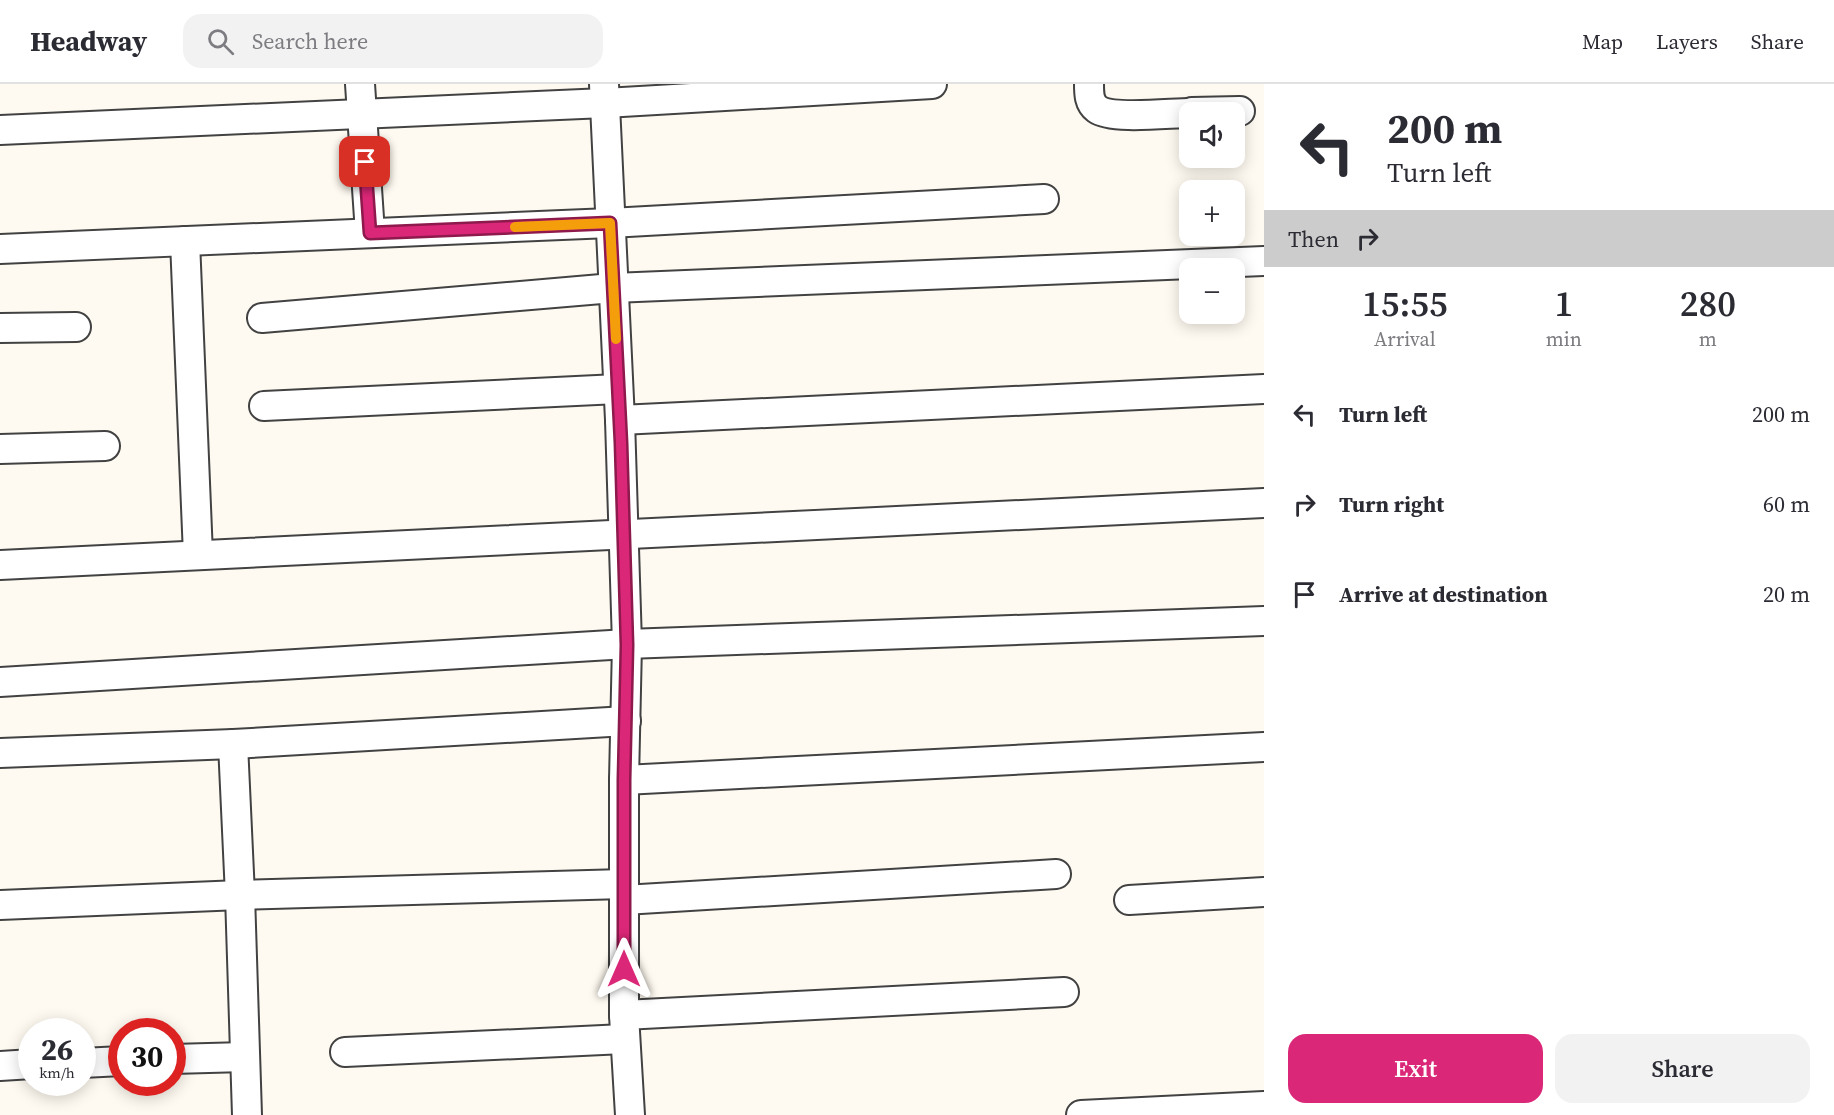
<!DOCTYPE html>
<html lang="en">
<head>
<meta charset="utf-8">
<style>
	body { margin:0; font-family:"Source Serif 4",serif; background:#f2f2f3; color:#2b2b33; height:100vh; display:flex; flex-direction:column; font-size:22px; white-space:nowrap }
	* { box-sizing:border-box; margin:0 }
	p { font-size:20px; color:#7c7c81 }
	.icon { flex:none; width:33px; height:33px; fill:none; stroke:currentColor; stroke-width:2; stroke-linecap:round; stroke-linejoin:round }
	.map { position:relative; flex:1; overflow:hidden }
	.details { display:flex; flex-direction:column; background:#fff; width:570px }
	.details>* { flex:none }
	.banner { background:#fff; color:#2b2b33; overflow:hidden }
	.buttons { position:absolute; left:1179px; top:18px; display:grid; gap:12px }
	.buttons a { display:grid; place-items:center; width:66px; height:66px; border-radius:12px; background:#fff; box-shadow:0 3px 15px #0003; font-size:30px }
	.speed { position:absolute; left:18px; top:934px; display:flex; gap:12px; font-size:30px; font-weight:700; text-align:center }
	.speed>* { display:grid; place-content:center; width:78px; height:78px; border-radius:50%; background:#fff; box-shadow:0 3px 15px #0003; line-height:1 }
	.speed small { font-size:15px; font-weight:400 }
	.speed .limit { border:9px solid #d22; background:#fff; color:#111 }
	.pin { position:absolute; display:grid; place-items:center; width:51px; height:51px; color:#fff; margin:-26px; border-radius:12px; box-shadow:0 3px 9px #0006 }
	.me { position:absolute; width:66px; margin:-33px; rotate:0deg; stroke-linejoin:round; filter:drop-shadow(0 0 4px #0008) }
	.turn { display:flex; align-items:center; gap:21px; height:126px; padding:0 24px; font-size:27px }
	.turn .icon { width:78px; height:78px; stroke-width:2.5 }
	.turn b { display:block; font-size:42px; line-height:51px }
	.then { display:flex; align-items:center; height:57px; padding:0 24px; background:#0003; gap:12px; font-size:22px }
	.eta { display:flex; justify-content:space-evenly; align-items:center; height:102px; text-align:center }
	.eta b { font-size:36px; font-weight:600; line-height:42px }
	.button { display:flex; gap:12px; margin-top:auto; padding:12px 24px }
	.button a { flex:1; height:69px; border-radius:18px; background:#db2777; color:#fff; font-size:24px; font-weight:600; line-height:69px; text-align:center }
	.button a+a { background:#f2f2f3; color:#2b2b33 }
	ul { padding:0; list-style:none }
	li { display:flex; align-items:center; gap:18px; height:90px; padding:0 24px }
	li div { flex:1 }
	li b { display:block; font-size:22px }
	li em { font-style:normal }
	header { display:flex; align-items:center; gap:36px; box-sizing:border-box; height:84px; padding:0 30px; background:#fff; border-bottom:2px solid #e1e1e2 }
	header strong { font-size:28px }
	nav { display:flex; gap:33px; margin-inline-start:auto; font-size:21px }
	.search { width:420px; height:54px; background:#f2f2f3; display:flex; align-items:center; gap:15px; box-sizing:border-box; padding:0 21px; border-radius:18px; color:#7c7c81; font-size:22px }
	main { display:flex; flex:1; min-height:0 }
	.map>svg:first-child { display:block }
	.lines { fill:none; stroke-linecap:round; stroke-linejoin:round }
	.minor-casing { stroke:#424242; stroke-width:32 }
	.minor { stroke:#fff; stroke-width:28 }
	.route-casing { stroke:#8e194d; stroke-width:15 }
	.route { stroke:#db2777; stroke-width:10 }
	.slow { stroke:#f59e0b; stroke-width:10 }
</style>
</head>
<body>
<header>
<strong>Headway</strong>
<div class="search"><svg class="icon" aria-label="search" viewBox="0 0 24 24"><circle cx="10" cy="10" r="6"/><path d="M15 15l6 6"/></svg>Search here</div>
<nav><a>Map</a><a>Layers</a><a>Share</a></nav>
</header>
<main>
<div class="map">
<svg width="1264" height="1031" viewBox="0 0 1264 1031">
	<rect width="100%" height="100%" fill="#fefaf1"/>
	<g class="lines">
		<g class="minor-casing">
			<g id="minor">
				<path d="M360,0L370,149"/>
				<path d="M604,0L620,336L627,560L624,696V931L630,1031"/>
				<path d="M1089,0C1089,10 1089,19 1097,25C1112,36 1170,29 1190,29"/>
				<path d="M1192,28L1240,27"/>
				<path d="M0,46L605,19L932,0"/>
				<path d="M185,157L198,471"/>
				<path d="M0,165L610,139L1044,115"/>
				<path d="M262,234L613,204L1264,177"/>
				<path d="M0,244L76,243"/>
				<path d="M264,322L618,305"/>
				<path d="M620,336L1264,305"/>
				<path d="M0,365L105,362"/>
				<path d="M0,481L1264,419"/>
				<path d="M0,598L627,560L1264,537"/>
				<path d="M233,660L240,811L247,1031"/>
				<path d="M0,669L233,660L626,637"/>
				<path d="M624,696L1264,663"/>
				<path d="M624,816L1056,790"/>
				<path d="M1129,816L1264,808"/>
				<path d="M0,821L240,811L624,800"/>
				<path d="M624,931L1064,908"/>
				<path d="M345,968L624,955"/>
				<path d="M172,975L245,973"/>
				<path d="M82,979L122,977"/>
				<path d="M0,982L32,980"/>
				<path d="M1081,1031L1264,1022"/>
			</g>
		</g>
		<use href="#minor" class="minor"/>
	</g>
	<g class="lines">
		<g class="route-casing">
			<path id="route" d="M365,78L370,149L610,139L621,359L627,561L624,696V885"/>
		</g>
		<use href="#route" class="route"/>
		<path class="slow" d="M515,143L610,139L616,255"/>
	</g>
</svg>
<div class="buttons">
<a><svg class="icon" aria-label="sound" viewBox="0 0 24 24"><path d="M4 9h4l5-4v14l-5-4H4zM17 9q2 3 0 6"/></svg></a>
<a>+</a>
<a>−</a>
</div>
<div class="speed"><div>26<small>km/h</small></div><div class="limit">30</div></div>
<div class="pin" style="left:365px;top:78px;background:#d93025"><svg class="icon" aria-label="arrive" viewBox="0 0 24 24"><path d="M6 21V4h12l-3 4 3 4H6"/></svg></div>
<svg class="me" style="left:624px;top:885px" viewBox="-20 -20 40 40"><path d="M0-17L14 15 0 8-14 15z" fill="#db2777" stroke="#fff" stroke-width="4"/></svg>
</div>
<section class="details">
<div class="banner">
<div class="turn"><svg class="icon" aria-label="left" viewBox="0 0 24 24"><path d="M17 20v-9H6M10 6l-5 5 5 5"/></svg><div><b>200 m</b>Turn left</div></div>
<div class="then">Then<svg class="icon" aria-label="right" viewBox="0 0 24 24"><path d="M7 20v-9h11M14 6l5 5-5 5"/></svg></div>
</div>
<div class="eta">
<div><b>15:55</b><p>Arrival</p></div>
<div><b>1</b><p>min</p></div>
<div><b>280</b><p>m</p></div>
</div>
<ul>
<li><svg class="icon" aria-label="left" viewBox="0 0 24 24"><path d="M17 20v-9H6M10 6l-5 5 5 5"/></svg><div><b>Turn left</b></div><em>200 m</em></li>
<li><svg class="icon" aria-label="right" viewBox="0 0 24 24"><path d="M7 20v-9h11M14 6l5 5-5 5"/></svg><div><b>Turn right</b></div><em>60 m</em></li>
<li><svg class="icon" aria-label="arrive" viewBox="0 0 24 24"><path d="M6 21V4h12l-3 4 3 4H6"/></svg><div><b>Arrive at destination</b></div><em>20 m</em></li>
</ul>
<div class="button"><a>Exit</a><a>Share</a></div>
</section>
</main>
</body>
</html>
